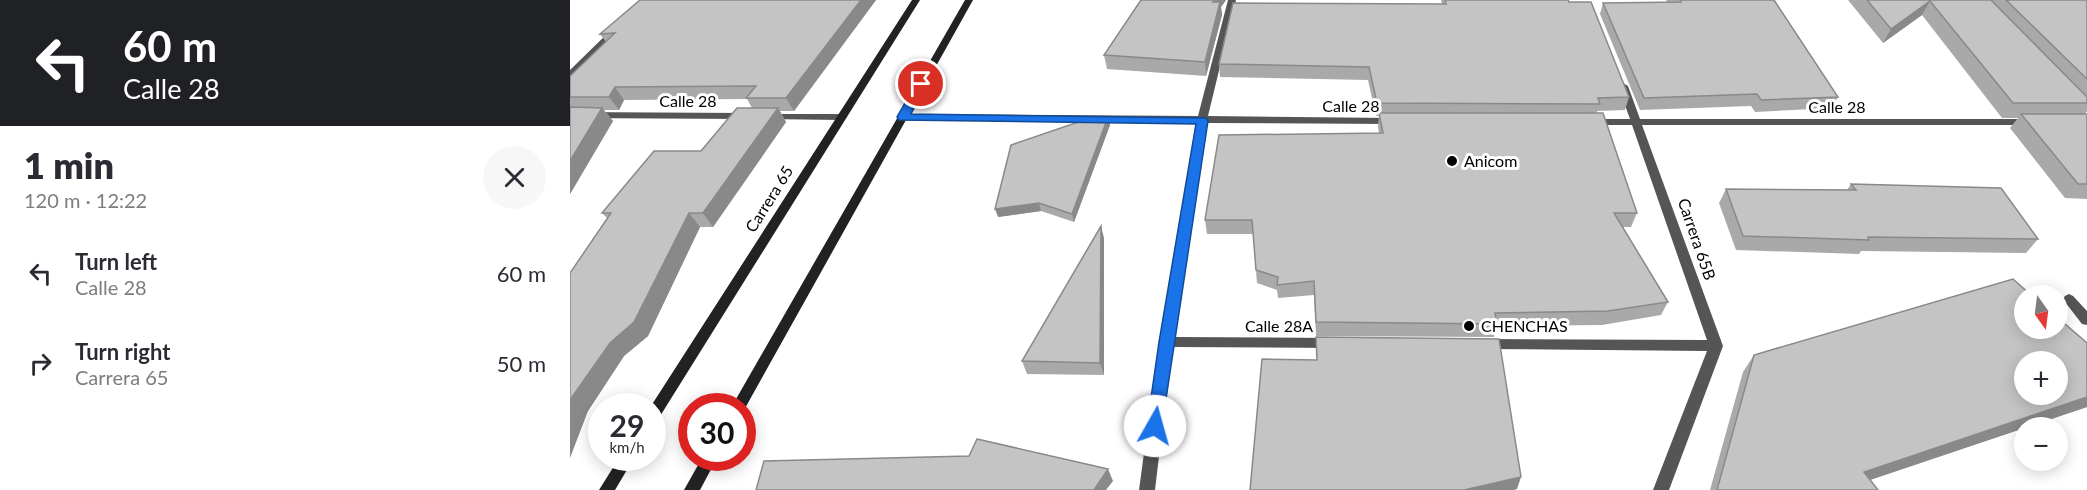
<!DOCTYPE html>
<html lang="en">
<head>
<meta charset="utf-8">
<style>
	body { margin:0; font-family:Lato,sans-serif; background:#f7f7f7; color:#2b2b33; height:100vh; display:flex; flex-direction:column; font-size:22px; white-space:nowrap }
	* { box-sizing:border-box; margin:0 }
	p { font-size:20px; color:#7c7c81 }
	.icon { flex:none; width:33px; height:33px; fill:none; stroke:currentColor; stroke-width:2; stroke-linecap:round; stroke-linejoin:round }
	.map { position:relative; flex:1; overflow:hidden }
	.panel { display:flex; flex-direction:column; background:#fff; width:570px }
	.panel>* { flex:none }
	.top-card { background:#202124; color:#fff; overflow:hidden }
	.needle { width:39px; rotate:166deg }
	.buttons { position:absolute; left:1444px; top:285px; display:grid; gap:12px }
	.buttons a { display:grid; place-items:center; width:54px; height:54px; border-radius:50%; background:#fff; box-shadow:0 3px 15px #0003; font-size:30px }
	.speed { position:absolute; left:18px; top:393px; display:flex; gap:12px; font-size:30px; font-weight:700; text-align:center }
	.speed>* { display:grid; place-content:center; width:78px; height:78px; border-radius:50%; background:#fff; box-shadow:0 3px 15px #0003; line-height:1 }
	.speed small { font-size:15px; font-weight:400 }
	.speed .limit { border:9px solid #d22; background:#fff; color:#111 }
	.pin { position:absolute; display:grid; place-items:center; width:51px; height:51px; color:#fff; margin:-26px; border:3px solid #fff; border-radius:50%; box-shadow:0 2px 6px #0007 }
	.me { position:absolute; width:66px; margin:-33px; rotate:7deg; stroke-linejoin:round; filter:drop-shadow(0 0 4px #0008) }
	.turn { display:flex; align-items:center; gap:21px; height:126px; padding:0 24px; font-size:27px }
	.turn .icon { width:78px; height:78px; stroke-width:2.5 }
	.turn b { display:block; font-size:42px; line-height:51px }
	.round { display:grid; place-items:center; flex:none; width:63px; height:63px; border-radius:32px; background:#f7f7f7 }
	.overview { display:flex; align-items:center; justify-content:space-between; height:102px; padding:0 24px }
	h1 { font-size:36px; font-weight:800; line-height:45px }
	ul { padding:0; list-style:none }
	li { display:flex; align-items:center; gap:18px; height:90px; padding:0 24px }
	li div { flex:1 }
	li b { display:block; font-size:22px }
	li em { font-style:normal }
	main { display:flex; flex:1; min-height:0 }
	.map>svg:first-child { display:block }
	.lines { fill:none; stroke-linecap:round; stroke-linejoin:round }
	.lane { fill:#555; fill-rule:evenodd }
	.street { fill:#555; fill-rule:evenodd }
	.secondary { fill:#222; fill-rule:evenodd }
	.wall { fill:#a9a9a9 }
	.shaded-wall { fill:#898989 }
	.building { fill:#c4c4c4; stroke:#898989; stroke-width:1.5; fill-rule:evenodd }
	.route { fill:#1a73e8; stroke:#114b97; stroke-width:1.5 }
	.poi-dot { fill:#000; stroke:#fff; stroke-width:2 }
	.labels { text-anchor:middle; stroke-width:6; stroke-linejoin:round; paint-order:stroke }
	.street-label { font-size:16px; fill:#000; stroke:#fff }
	.poi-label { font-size:16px; fill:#000; stroke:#fff; text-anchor:start }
</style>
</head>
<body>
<main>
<section class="panel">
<div class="top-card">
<div class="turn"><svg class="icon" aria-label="left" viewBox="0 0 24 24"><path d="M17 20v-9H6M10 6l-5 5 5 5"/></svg><div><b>60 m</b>Calle 28</div></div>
</div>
<div class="overview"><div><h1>1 min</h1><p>120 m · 12:22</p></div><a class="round"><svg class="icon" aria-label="close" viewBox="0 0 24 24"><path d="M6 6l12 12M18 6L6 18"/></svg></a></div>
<ul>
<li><svg class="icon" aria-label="left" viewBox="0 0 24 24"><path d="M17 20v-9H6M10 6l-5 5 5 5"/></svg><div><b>Turn left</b><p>Calle 28</p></div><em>60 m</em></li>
<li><svg class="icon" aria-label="right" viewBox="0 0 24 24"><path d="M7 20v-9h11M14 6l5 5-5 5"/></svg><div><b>Turn right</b><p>Carrera 65</p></div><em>50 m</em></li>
</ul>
</section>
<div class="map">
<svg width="1517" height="490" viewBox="0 0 1517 490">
	<rect width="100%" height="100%" fill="#fff"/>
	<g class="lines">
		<path class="lane" d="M1499,294L1503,296L1517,311V325L1512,324L1495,302L1493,299L1495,296Z"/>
		<g class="street">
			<path d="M658,0H666L638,116L823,118L828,121L823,124L637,123L603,337L763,338L768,339L770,343L768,347L763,348L602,347L585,490H569L589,342L627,123L333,120L328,117L333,114L628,116Z"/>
			<path d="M46,27L51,30L49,32L3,77L0,78V70L43,28Z"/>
			<path d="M1053,83L1058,86L1070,119H1459L1464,122L1459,125H1072L1153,346L1099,490H1083L1137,351L915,349L910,348L908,344L910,340L915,339L1137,340L1062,125H1020L1015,122L1020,119H1060L1048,86Z"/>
			<path d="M0,112L175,113L180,116L175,119L0,118Z"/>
			<path d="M198,114H272L277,117L272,120L194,119L193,117L194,115Z"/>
		</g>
		<g class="secondary">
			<path d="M342,0H350L87,421L82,423V406H81Z"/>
			<path d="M395,0H403L174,410L172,411V406H162Z"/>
			<path d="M49,458H64L45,490H29Z"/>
			<path d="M132,458H147L130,490H114Z"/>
		</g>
	</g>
	<g class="wall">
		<path d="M70,0H306L224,111H210L216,122L143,227H130L78,336L54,356L18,411L37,218L32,213L131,151L182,108L177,99L54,100L49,110H34L43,121L0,194V76L36,42L30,34Z"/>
		<path d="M571,0H656L651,7L652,15L636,76L537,69L534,55Z"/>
		<path d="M871,0H998L1059,97L1055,110L1027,111V113L1067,213L1061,227H1053L1098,302L1091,315L1032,325L926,326L924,337L746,336L744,295L708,298L707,290L687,283L683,234H637L635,220L809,133L808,127L809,116H806L798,80L650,77L649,64L872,4Z"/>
		<path d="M1096,0H1204L1268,97L1262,108L1185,112L1181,106L1070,110L1030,14L1033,3L1097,2Z"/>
		<path d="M1278,0H1517V111L1515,114H1517V199L1495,198L1440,128L1448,118H1432L1352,15L1313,43Z"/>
		<path d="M538,117L540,125L504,222L471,211L428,217Z"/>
		<path d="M1281,184L1468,239L1456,253L1291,251L1289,254L1166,250L1149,203L1156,189L1277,190Z"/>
		<path d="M534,238V375L457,374L452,361Z"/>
		<path d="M1517,343V407L1300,480L1308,490H1140L1173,372L1184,355Z"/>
	</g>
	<g class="shaded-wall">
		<path d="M291,0H306L224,111L216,98Z"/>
		<path d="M645,0H656L651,7L652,15L636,76L635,62L643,2Z"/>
		<path d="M1360,1L1352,15L1313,43L1321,29Z"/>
		<path d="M45,87L54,100L49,110L39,97Z"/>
		<path d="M32,108L43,121L0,194V161Z"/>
		<path d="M208,108L216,122L143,227L133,213Z"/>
		<path d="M538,117L540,125L504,222L502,214Z"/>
		<path d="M469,203L471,211L428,217L425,209Z"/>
		<path d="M119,213L130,227L78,336L54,356L18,411L0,458V403L2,397Z"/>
		<path d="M531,226L534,238V375L530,363Z"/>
		<path d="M1517,397V407L1279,487L1294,472Z"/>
		<path d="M538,469L543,481L536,490H524Z"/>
		<path d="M951,477L947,489L944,490H894Z"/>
	</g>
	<g class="building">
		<path d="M70,0H291L216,98H176L186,86L45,87L39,97H0V76L45,33L30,34Z"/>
		<path d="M571,0H645L643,2H650L635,62L534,55Z"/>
		<path d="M875,0H998L999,2H1021L1059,97L1028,98L1030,104L807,103L799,67L649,64L663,3L876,4Z"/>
		<path d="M1110,0H1204L1268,97L1191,100L1187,94L1074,98L1033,3L1111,2Z"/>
		<path d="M1297,0H1421L1517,97V103H1443L1360,1L1321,29Z"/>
		<path d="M1436,0H1517V79Z"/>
		<path d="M0,107L32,108L0,161Z"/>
		<path d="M167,108H208L133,213H119L64,322L40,343L2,397L0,403V273L41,213H32L84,151H131Z"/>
		<path d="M809,113H1033L1067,213H1044L1098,302L1038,311L925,313L927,324L746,322L744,281L707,285L708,277L686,270L682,220H635L649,135L813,133Z"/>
		<path d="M1451,114H1517V184H1508Z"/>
		<path d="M523,117H538L502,214L469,203L425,209L441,145Z"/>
		<path d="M1281,184L1431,188L1468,239L1298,237L1299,240L1173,236L1156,189L1286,190Z"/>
		<path d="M531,226L530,363L452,361Z"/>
		<path d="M1443,279L1462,296H1455V328H1488V318L1517,343V397L1294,472L1308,490H1147L1184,355ZM1455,362H1488V394H1455Z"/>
		<path d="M746,337L929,339L951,477L894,490H680L692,359L747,360Z"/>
		<path d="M407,439L538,469L524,490H186L194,461L399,456Z"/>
	</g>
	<path class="route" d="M351,80L357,84L341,114L636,118L638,121L591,432L585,434L580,432L577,426L589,342L626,124L329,120L327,117L346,84Z"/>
	<g class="poi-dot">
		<circle cx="882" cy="161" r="6"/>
		<circle cx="899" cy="326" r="6"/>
	</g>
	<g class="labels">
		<g class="street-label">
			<text x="118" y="107">Calle 28</text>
			<text x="781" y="112">Calle 28</text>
			<text x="1267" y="113">Calle 28</text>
			<text transform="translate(199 199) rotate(-58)" y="6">Carrera 65</text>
			<text transform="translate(1127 239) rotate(71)" y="6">Carrera 65B</text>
			<text x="709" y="332">Calle 28A</text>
		</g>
		<g class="poi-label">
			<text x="894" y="167">Anicom</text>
			<text x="911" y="332">CHENCHAS</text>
		</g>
	</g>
</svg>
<div class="buttons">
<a><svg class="needle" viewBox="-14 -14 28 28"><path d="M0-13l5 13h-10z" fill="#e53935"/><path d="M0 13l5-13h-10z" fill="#7c7c81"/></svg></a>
<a>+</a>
<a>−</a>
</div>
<div class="speed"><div>29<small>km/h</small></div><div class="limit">30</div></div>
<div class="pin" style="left:351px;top:84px;background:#d93025"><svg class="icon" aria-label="arrive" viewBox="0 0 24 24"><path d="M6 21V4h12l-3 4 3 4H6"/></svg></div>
<svg class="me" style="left:585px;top:426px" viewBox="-20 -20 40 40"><circle r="19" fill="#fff"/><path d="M0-13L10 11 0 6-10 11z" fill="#1a73e8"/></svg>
</div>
</main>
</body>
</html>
